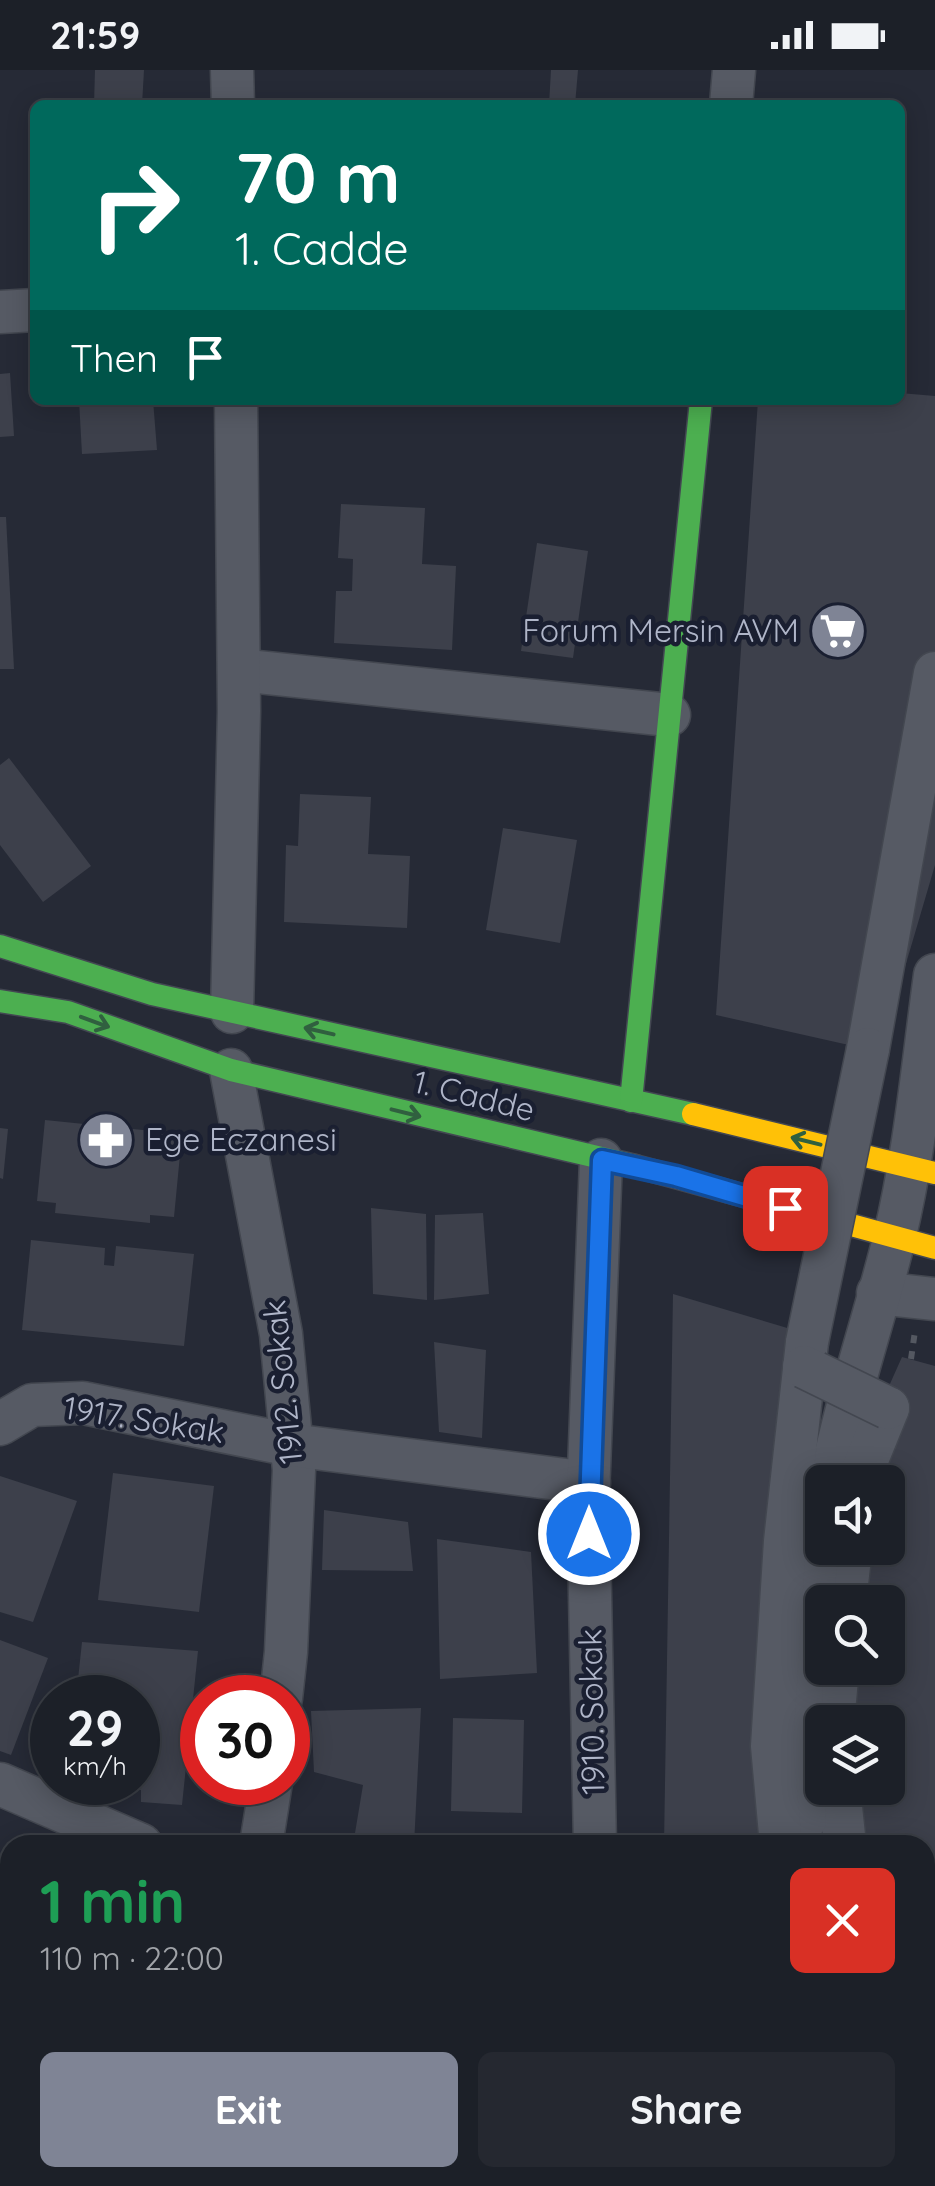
<!DOCTYPE html>
<html lang="en">
<head>
<meta charset="utf-8">
<style>
	body { margin:0; font-family:Quicksand,sans-serif; background:#252830; color:#f1f3f6; height:100vh; display:flex; flex-direction:column; font-size:38px; white-space:nowrap }
	* { box-sizing:border-box; margin:0 }
	p { font-size:32px; color:#a0a3a8 }
	.icon { flex:none; width:55px; height:55px; fill:none; stroke:currentColor; stroke-width:2; stroke-linecap:round; stroke-linejoin:round }
	.map { position:relative; flex:1; overflow:hidden }
	.sheet { position:absolute; left:0px; top:1765px; width:935px; height:352px; display:flex; flex-direction:column; background:#1c2028; border-radius:30px 30px 0 0; box-shadow:0 5px 25px #0003,0 0 0 2px #3a3e45 }
	.sheet>* { flex:none }
	.top-card { position:absolute; left:30px; top:30px; width:875px; height:305px; border-radius:15px; box-shadow:0 5px 25px #0003,0 0 0 2px #3a3e45; background:#00695c; color:#fff; overflow:hidden }
	.fabs { position:absolute; left:805px; top:1395px; display:grid; gap:20px }
	.fabs a { display:grid; place-items:center; width:100px; height:100px; border-radius:15px; background:#1c2028; box-shadow:0 5px 25px #0003,0 0 0 2px #3a3e45; font-size:50px }
	.speed { position:absolute; left:30px; top:1605px; display:flex; gap:20px; font-size:50px; font-weight:700; text-align:center }
	.speed>* { display:grid; place-content:center; width:130px; height:130px; border-radius:50%; background:#1c2028; box-shadow:0 5px 25px #0003,0 0 0 2px #3a3e45; line-height:1 }
	.speed small { font-size:25px; font-weight:400 }
	.speed .limit { border:15px solid #d22; background:#fff; color:#111 }
	.pin { position:absolute; display:grid; place-items:center; width:85px; height:85px; color:#fff; margin:-42px; border-radius:20px; box-shadow:0 5px 15px #0006 }
	.me { position:absolute; width:110px; margin:-55px; rotate:0deg; stroke-linejoin:round; filter:drop-shadow(0 0 8px #0008) }
	.turn { display:flex; align-items:center; gap:35px; height:210px; padding:0 40px; font-size:45px }
	.turn .icon { width:130px; height:130px; stroke-width:2.5 }
	.turn b { display:block; font-size:70px; line-height:85px }
	.then { display:flex; align-items:center; height:95px; padding:0 40px; background:#0003; gap:20px; font-size:38px }
	.round { display:grid; place-items:center; flex:none; width:105px; height:105px; border-radius:15px; background:#252830 }
	.head { display:flex; align-items:center; justify-content:space-between; height:170px; padding:0 40px }
	h1 { font-size:60px; font-weight:700; line-height:75px; color:#1e9e55 }
	.action { display:flex; gap:20px; margin-top:auto; padding:20px 40px }
	.action a { flex:1; height:115px; border-radius:15px; background:#7f8495; color:#fff; font-size:40px; font-weight:700; line-height:115px; text-align:center }
	.action a+a { background:#252830; color:#f1f3f6 }
	.status { display:flex; justify-content:space-between; align-items:center; height:70px; padding:0 50px; background:#1c2028; direction:ltr }
	.status svg { height:28px; fill:currentColor }
	.map>svg:first-child { display:block }
	.building { fill:#3d404b }
	.lines { fill:none; stroke-linecap:round; stroke-linejoin:round }
	.street-casing { stroke:#434750; stroke-width:45 }
	.fast-casing { stroke:#434752; stroke-width:25 }
	.slow-casing { stroke:#434752; stroke-width:25 }
	.path { stroke:#545861; stroke-width:6; stroke-dasharray:8 8; stroke-linecap:butt }
	.street { stroke:#565a64; stroke-width:42 }
	.fast { stroke:#4caf50; stroke-width:22 }
	.slow { stroke:#ffc107; stroke-width:22 }
	.street-bridge-casing { stroke:#434750; stroke-width:45; stroke-linecap:butt }
	.street-bridge { stroke:#565a64; stroke-width:42 }
	.oneway { stroke:#30603f }
	.route-casing { stroke:#114b97; stroke-width:25 }
	.route { stroke:#1a73e8; stroke-width:18 }
	.labels { text-anchor:middle; stroke-width:9; stroke-linejoin:round; paint-order:stroke }
	.poi-label { font-size:32px; fill:#afb5c8; stroke:#1a1f31; text-anchor:end }
	.street-label { font-size:32px; fill:#afb5c8; stroke:#1a1f31 }
</style>
</head>
<body>
<div class="status"><b>21:59</b><svg viewBox="0 0 49 12"><path d="M0 12V9h3v3zM5 12V6h3v6zM10 12V3h3v9zM15 12V0h3v12zM26 1h20v11H26zM47 4h2v5h-2z"/></svg></div>
<div class="map">
<svg width="935" height="2116" viewBox="0 0 935 2116">
	<rect width="100%" height="100%" fill="#262a36"/>
	<g class="building">
		<path d="M95,0H144L142,35H94Z"/>
		<path d="M551,0H578L575,35H549Z"/>
		<path d="M10,303L14,366L0,367V304Z"/>
		<path d="M900,323L935,326V795L880,982L716,945L758,330H900Z"/>
		<path d="M79,330H153L157,380L82,384Z"/>
		<path d="M341,434L425,438L422,494L456,496L452,580L334,573L336,521H352L353,489L338,488Z"/>
		<path d="M0,447H6L14,599H0Z"/>
		<path d="M537,473L588,481L573,588L521,581Z"/>
		<path d="M9,688L91,796L43,832L0,775V695Z"/>
		<path d="M300,724L371,727L368,784L410,786L407,858L284,852L286,775L298,776Z"/>
		<path d="M503,758L577,770L560,873L486,860Z"/>
		<path d="M45,1050L182,1064L174,1147L150,1145V1153L55,1143L56,1133L37,1131Z"/>
		<path d="M0,1058L8,1059L3,1109L0,1108Z"/>
		<path d="M371,1138L426,1144L427,1230L373,1224Z"/>
		<path d="M483,1143L489,1224L434,1230L435,1145Z"/>
		<path d="M31,1170L105,1178L104,1195L114,1196L116,1176L194,1184L184,1276L22,1260Z"/>
		<path d="M673,1224L794,1260L769,1775H664Z"/>
		<path d="M434,1272L486,1280L482,1368L439,1362Z"/>
		<path d="M902,1287L935,1296V2056L925,2059V1775H838L831,1718H888V1652H825L830,1598H888V1532H836L841,1478H888V1412H846Z"/>
		<path d="M113,1403L214,1416L199,1542L98,1530Z"/>
		<path d="M0,1406L77,1431L33,1552L0,1542Z"/>
		<path d="M324,1440L408,1452L413,1501L322,1500Z"/>
		<path d="M437,1469L531,1482L537,1603L440,1609Z"/>
		<path d="M0,1570L48,1588L11,1685L0,1681Z"/>
		<path d="M82,1572L198,1581L182,1735L141,1732V1720L98,1715L138,1712V1628H76Z"/>
		<path d="M421,1638L414,1775H353L363,1715L314,1702L311,1641Z"/>
		<path d="M453,1648L524,1650L522,1743L451,1741Z"/>
		<path d="M10,1848V1925L0,1921V1873Z"/>
		<path d="M0,1965L10,1969V2075L0,2069Z"/>
		<path d="M389,2108H496L497,2116H388Z"/>
		<path d="M680,2108H787L799,2116H680Z"/>
	</g>
	<g class="lines">
		<g class="street-casing">
			<g id="street">
				<path d="M232,0L233,35"/>
				<path d="M731,35L734,0"/>
				<path d="M0,242L35,240"/>
				<path d="M239,600L669,645"/>
				<path d="M232,942L239,641L236,330"/>
				<path d="M868,979L935,603"/>
				<path d="M231,1000L281,1264L294,1400L286,1582L281,1628"/>
				<path d="M878,1223L935,1229"/>
				<path d="M0,1354L32,1335L83,1333L291,1375L589,1413"/>
				<path d="M830,1412C846,1330 874,1251 894,1169C915,1083 923,993 935,905"/>
				<path d="M858,1412L888,1338"/>
				<path d="M845,1532L851,1478"/>
				<path d="M833,1652L838,1598"/>
				<path d="M0,1714L141,1775"/>
				<path d="M839,1718L845,1775"/>
				<path d="M805,1750L801,1621L822,1448"/>
				<path d="M261,1775L271,1712"/>
				<path d="M595,1775L588,1425L601,1090"/>
				<path d="M781,1775L772,1676L785,1471L807,1272"/>
				<path d="M833,2108L835,2116"/>
				<path d="M875,2108L879,2116"/>
				<path d="M0,2113L5,2116"/>
				<path d="M150,2116L153,2108"/>
				<path d="M584,2116V2108"/>
			</g>
		</g>
		<g class="fast-casing">
			<g id="fast">
				<path d="M0,876L152,924L693,1044"/>
				<path d="M0,931L68,942L231,1000L635,1096"/>
				<path d="M631,1031L701,330"/>
			</g>
		</g>
		<g class="slow-casing">
			<g id="slow">
				<path d="M693,1044L935,1103"/>
				<path d="M635,1096L935,1178"/>
			</g>
		</g>
		<g class="path">
			<path d="M911,1289L915,1261"/>
			<path d="M925,2084L935,2107"/>
			<path d="M925,2105L930,2116"/>
		</g>
		<use href="#street" class="street"/>
		<use href="#fast" class="fast"/>
		<use href="#slow" class="slow"/>
		<g class="street-bridge-casing">
			<g id="street-bridge">
				<path d="M807,1272L868,979"/>
				<path d="M804,1297L888,1338"/>
			</g>
		</g>
		<use href="#street-bridge" class="street-bridge"/>
	</g>
	<defs><path id="oneway-shaft" d="M-6 0H5M1.5-3L5.5 0L1.5 3" fill="none" stroke-width="1.6" stroke-linecap="round" stroke-linejoin="round" transform="scale(2.5)"/></defs>
	<g class="oneway">
		<use href="#oneway-shaft" transform="translate(95 952) rotate(20)"/>
		<use href="#oneway-shaft" transform="translate(319 961) rotate(-167)"/>
		<use href="#oneway-shaft" transform="translate(406 1043) rotate(14)"/>
		<use href="#oneway-shaft" transform="translate(806 1071) rotate(-166)"/>
	</g>
	<g class="lines">
		<g class="route-casing">
			<path id="route" d="M589,1464L602,1090L676,1106L785,1138"/>
		</g>
		<use href="#route" class="route"/>
	</g>
	<defs>
		<g id="supermarket-disc" transform="scale(2.875)"><circle r="9.5" fill="#7f8495" stroke="#1a1f31"/><path d="M-6-5.5h2.5l.6 2H6L4.5 2H-2.5L-4.4-4H-6ZM-1.5 3.2a1.3 1.3 0 1 0 .1 0ZM3 3.2a1.3 1.3 0 1 0 .1 0Z" fill="#fff"/></g>
		<g id="pharmacy-disc" transform="scale(2.875)"><circle r="9.5" fill="#7f8495" stroke="#1a1f31"/><path d="M-2-6h4v4h4v4h-4v4h-4v-4h-4v-4h4Z" fill="#fff"/></g>
	</defs>
	<g fill-rule="evenodd">
		<use href="#supermarket-disc" x="838" y="561"/>
		<use href="#pharmacy-disc" x="106" y="1070"/>
	</g>
	<g class="labels">
		<g class="poi-label">
			<text x="799" y="572">Forum Mersin AVM</text>
			<text x="145" y="1081" text-anchor="start">Ege Eczanesi</text>
		</g>
		<g class="street-label">
			<text transform="translate(474 1026) rotate(14)" y="11">1. Cadde</text>
			<text transform="translate(283 1312) rotate(-96)" y="11">1912. Sokak</text>
			<text transform="translate(144 1350) rotate(9)" y="11">1917. Sokak</text>
			<text transform="translate(592 1642) rotate(-91)" y="11">1910. Sokak</text>
		</g>
	</g>
</svg>
<div class="fabs">
<a><svg class="icon" aria-label="sound" viewBox="0 0 24 24"><path d="M4 9h4l5-4v14l-5-4H4zM17 9q2 3 0 6"/></svg></a>
<a><svg class="icon" aria-label="search" viewBox="0 0 24 24"><circle cx="10" cy="10" r="6"/><path d="M15 15l6 6"/></svg></a>
<a><svg class="icon" aria-label="layers" viewBox="0 0 24 24"><path d="M12 4l9 5-9 5-9-5zM3 14l9 5 9-5"/></svg></a>
</div>
<div class="speed"><div>29<small>km/h</small></div><div class="limit">30</div></div>
<div class="pin" style="left:785px;top:1138px;background:#d93025"><svg class="icon" aria-label="arrive" viewBox="0 0 24 24"><path d="M6 21V4h12l-3 4 3 4H6"/></svg></div>
<svg class="me" style="left:589px;top:1464px" viewBox="-20 -20 40 40"><circle r="17" fill="#1a73e8" stroke="#fff" stroke-width="3"/><path d="M0-11L8 9 0 5-8 9z" fill="#fff"/></svg>
<div class="top-card">
<div class="turn"><svg class="icon" aria-label="right" viewBox="0 0 24 24"><path d="M7 20v-9h11M14 6l5 5-5 5"/></svg><div><b>70 m</b>1. Cadde</div></div>
<div class="then">Then<svg class="icon" aria-label="arrive" viewBox="0 0 24 24"><path d="M6 21V4h12l-3 4 3 4H6"/></svg></div>
</div>
<section class="sheet">
<div class="head"><div><h1>1 min</h1><p>110 m · 22:00</p></div><a class="round" style="background:#d93025;color:#fff"><svg class="icon" aria-label="close" viewBox="0 0 24 24"><path d="M6 6l12 12M18 6L6 18"/></svg></a></div>
<div class="action"><a>Exit</a><a>Share</a></div>
</section>
</div>
</body>
</html>
